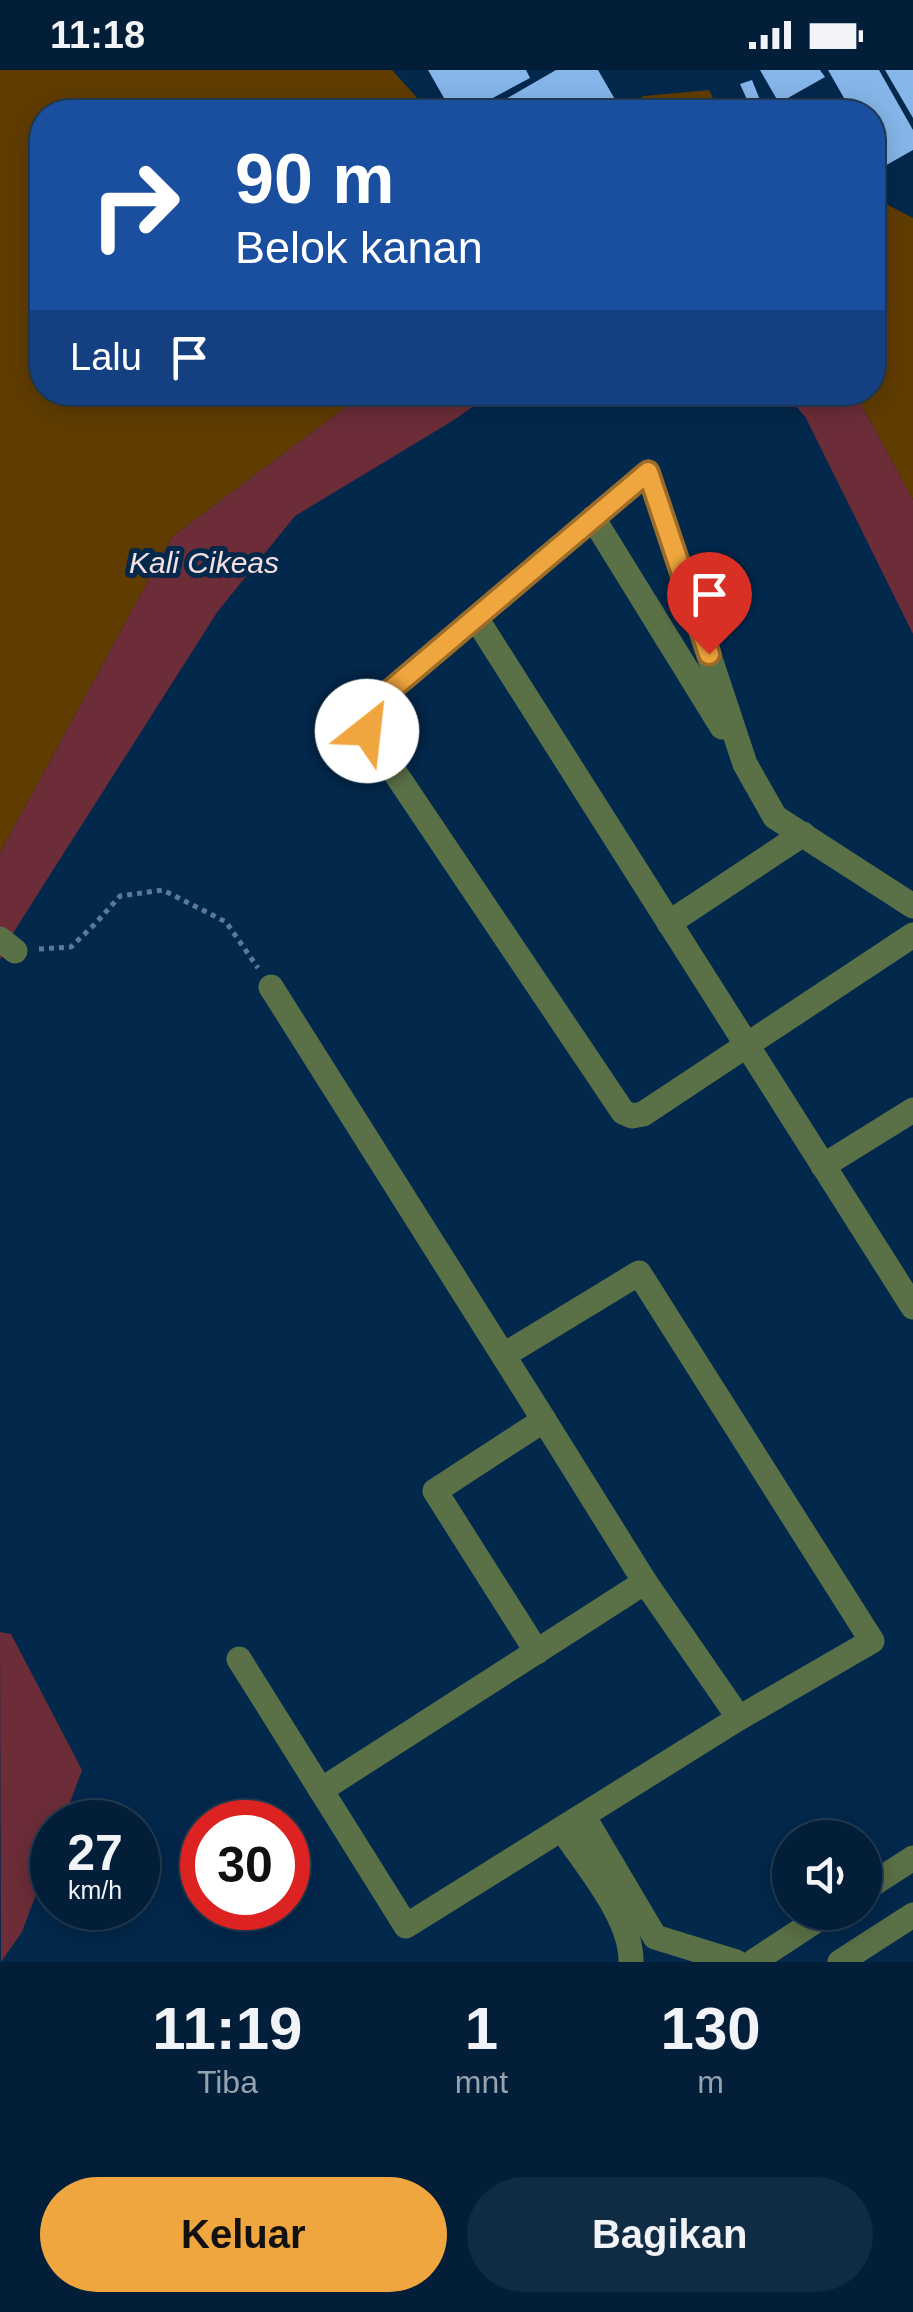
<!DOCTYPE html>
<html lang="id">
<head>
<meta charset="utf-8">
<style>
	body { margin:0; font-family:Arial,sans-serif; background:#102b44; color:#f1f3f6; height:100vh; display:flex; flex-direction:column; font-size:38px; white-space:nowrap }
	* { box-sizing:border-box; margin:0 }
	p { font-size:32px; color:#96a2ae }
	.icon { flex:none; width:55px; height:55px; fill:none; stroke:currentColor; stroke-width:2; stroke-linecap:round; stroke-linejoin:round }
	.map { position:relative; height:1892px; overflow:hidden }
	.side { display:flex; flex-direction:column; background:#021e39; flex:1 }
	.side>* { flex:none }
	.banner { position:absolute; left:30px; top:30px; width:855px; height:305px; border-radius:40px; box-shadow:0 5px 25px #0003,0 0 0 2px #233c53; background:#1a4fa0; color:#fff; overflow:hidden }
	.tools { position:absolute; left:772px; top:1750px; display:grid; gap:20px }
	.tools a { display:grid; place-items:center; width:110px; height:110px; border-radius:50%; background:#021e39; box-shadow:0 5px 25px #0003,0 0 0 2px #233c53; font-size:50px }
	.speed { position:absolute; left:30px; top:1730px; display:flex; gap:20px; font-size:50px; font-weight:700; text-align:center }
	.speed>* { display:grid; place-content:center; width:130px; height:130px; border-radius:50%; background:#021e39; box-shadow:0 5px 25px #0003,0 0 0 2px #233c53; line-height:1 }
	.speed small { font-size:25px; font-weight:400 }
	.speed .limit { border:15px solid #d22; background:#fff; color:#111 }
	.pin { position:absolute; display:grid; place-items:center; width:85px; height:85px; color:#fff; margin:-102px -42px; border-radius:50% 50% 50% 0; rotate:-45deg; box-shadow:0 0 10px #0007 }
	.pin .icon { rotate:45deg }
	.me { position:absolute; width:110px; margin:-55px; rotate:29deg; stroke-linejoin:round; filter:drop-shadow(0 0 8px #0008) }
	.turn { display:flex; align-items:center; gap:35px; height:210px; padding:0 40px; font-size:45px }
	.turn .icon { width:130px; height:130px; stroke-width:2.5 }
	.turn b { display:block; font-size:70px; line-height:85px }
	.then { display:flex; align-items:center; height:95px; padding:0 40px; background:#0003; gap:20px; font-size:38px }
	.eta { display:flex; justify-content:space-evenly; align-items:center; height:170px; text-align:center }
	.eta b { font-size:60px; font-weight:700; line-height:70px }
	.primary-button { display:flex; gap:20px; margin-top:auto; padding:20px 40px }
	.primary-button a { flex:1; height:115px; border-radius:60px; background:#f0a63e; color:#111; font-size:40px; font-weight:700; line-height:115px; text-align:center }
	.primary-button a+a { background:#102b44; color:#f1f3f6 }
	.status { display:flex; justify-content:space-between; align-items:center; height:70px; padding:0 50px; background:#021e39; direction:ltr }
	.status svg { height:28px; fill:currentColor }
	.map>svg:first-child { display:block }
	.green { fill:#603c00 }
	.water { fill:#6c2d38 }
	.building { fill:#86b5e9 }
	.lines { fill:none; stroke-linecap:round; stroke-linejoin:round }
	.path { stroke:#5c7a98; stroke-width:5; stroke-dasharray:5 5; stroke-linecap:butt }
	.minor { stroke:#5a7047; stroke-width:25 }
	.route-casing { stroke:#9c6c28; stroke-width:25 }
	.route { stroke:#f0a63e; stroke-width:18 }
	.labels { text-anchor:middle; stroke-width:10; stroke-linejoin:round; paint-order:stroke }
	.water-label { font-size:30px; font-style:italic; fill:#f4dee0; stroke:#02284c }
</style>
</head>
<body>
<div class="status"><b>11:18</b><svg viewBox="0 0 49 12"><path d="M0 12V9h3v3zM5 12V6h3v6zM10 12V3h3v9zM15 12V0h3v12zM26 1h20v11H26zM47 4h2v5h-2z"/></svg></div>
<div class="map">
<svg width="913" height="1892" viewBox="0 0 913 1892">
	<rect width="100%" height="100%" fill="#02284c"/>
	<g class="green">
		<path d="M0,0H392L430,42H42V322L365,323L172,467L0,783Z"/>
		<path d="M709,20L720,42H623L643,26Z"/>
		<path d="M873,127L913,148V430L855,323L872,322Z"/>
	</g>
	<g class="water">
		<path d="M365,323H492L454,350L295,446L218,541L53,800L8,871L0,890V783L172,467Z"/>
		<path d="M785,323H855L913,430V564L806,348Z"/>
		<path d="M0,1562L11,1564L82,1700L63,1752H52V1781L22,1862L1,1892Z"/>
	</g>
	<g class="building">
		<path d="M428,0H526L530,8L467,42H452Z"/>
		<path d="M556,0H598L620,38L612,42H493L490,38Z"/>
		<path d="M760,0H820L825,7L779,33Z"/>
		<path d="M828,0H879L913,60V80L883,97L872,78V42H852Z"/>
		<path d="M885,0H913V48Z"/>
		<path d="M752,10L760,30L749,34L740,14Z"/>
	</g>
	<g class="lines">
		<path class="path" d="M39,879L71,877L95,854L120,826L163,820L226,852L258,898"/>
		<g class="minor">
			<path d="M593,448L722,657"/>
			<path d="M476,548L913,1237"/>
			<path d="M913,836L775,747L745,694L648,402L367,640V661L623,1042L632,1046L643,1044L913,865"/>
			<path d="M669,853L803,764"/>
			<path d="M0,869L15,881"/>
			<path d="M271,917L544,1350"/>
			<path d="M823,1096L913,1040"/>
			<path d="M504,1285L639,1203L872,1571L739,1648"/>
			<path d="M239,1589L406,1856L739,1648L645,1512L544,1350L435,1421L537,1582"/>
			<path d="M321,1720L645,1512"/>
			<path d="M584,1747L655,1867L736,1892"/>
			<path d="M562,1759C586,1796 632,1847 631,1892"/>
			<path d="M865,1819L913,1788"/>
			<path d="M753,1892L829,1842"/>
			<path d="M840,1892L913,1845"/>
		</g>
	</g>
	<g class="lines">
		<g class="route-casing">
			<path id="route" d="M367,661V640L648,402L709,584"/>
		</g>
		<use href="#route" class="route"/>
	</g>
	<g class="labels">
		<g class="water-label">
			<text x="204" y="503">Kali Cikeas</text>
		</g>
	</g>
</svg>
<div class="tools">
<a><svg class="icon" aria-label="sound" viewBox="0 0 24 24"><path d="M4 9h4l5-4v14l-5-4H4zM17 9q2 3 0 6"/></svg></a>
</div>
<div class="speed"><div>27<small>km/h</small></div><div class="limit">30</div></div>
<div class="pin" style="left:709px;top:584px;background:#d93025"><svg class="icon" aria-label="arrive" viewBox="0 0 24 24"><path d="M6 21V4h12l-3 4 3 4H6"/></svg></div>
<svg class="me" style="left:367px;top:661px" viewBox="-20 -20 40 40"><circle r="19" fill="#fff"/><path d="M0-13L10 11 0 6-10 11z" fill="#f0a63e"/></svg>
<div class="banner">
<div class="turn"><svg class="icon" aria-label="right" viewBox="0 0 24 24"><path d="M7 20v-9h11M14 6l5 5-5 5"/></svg><div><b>90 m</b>Belok kanan</div></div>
<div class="then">Lalu<svg class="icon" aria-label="arrive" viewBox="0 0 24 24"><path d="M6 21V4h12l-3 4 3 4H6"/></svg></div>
</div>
</div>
<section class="side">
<div class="eta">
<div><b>11:19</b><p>Tiba</p></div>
<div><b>1</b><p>mnt</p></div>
<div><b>130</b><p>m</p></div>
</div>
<div class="primary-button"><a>Keluar</a><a>Bagikan</a></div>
</section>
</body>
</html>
